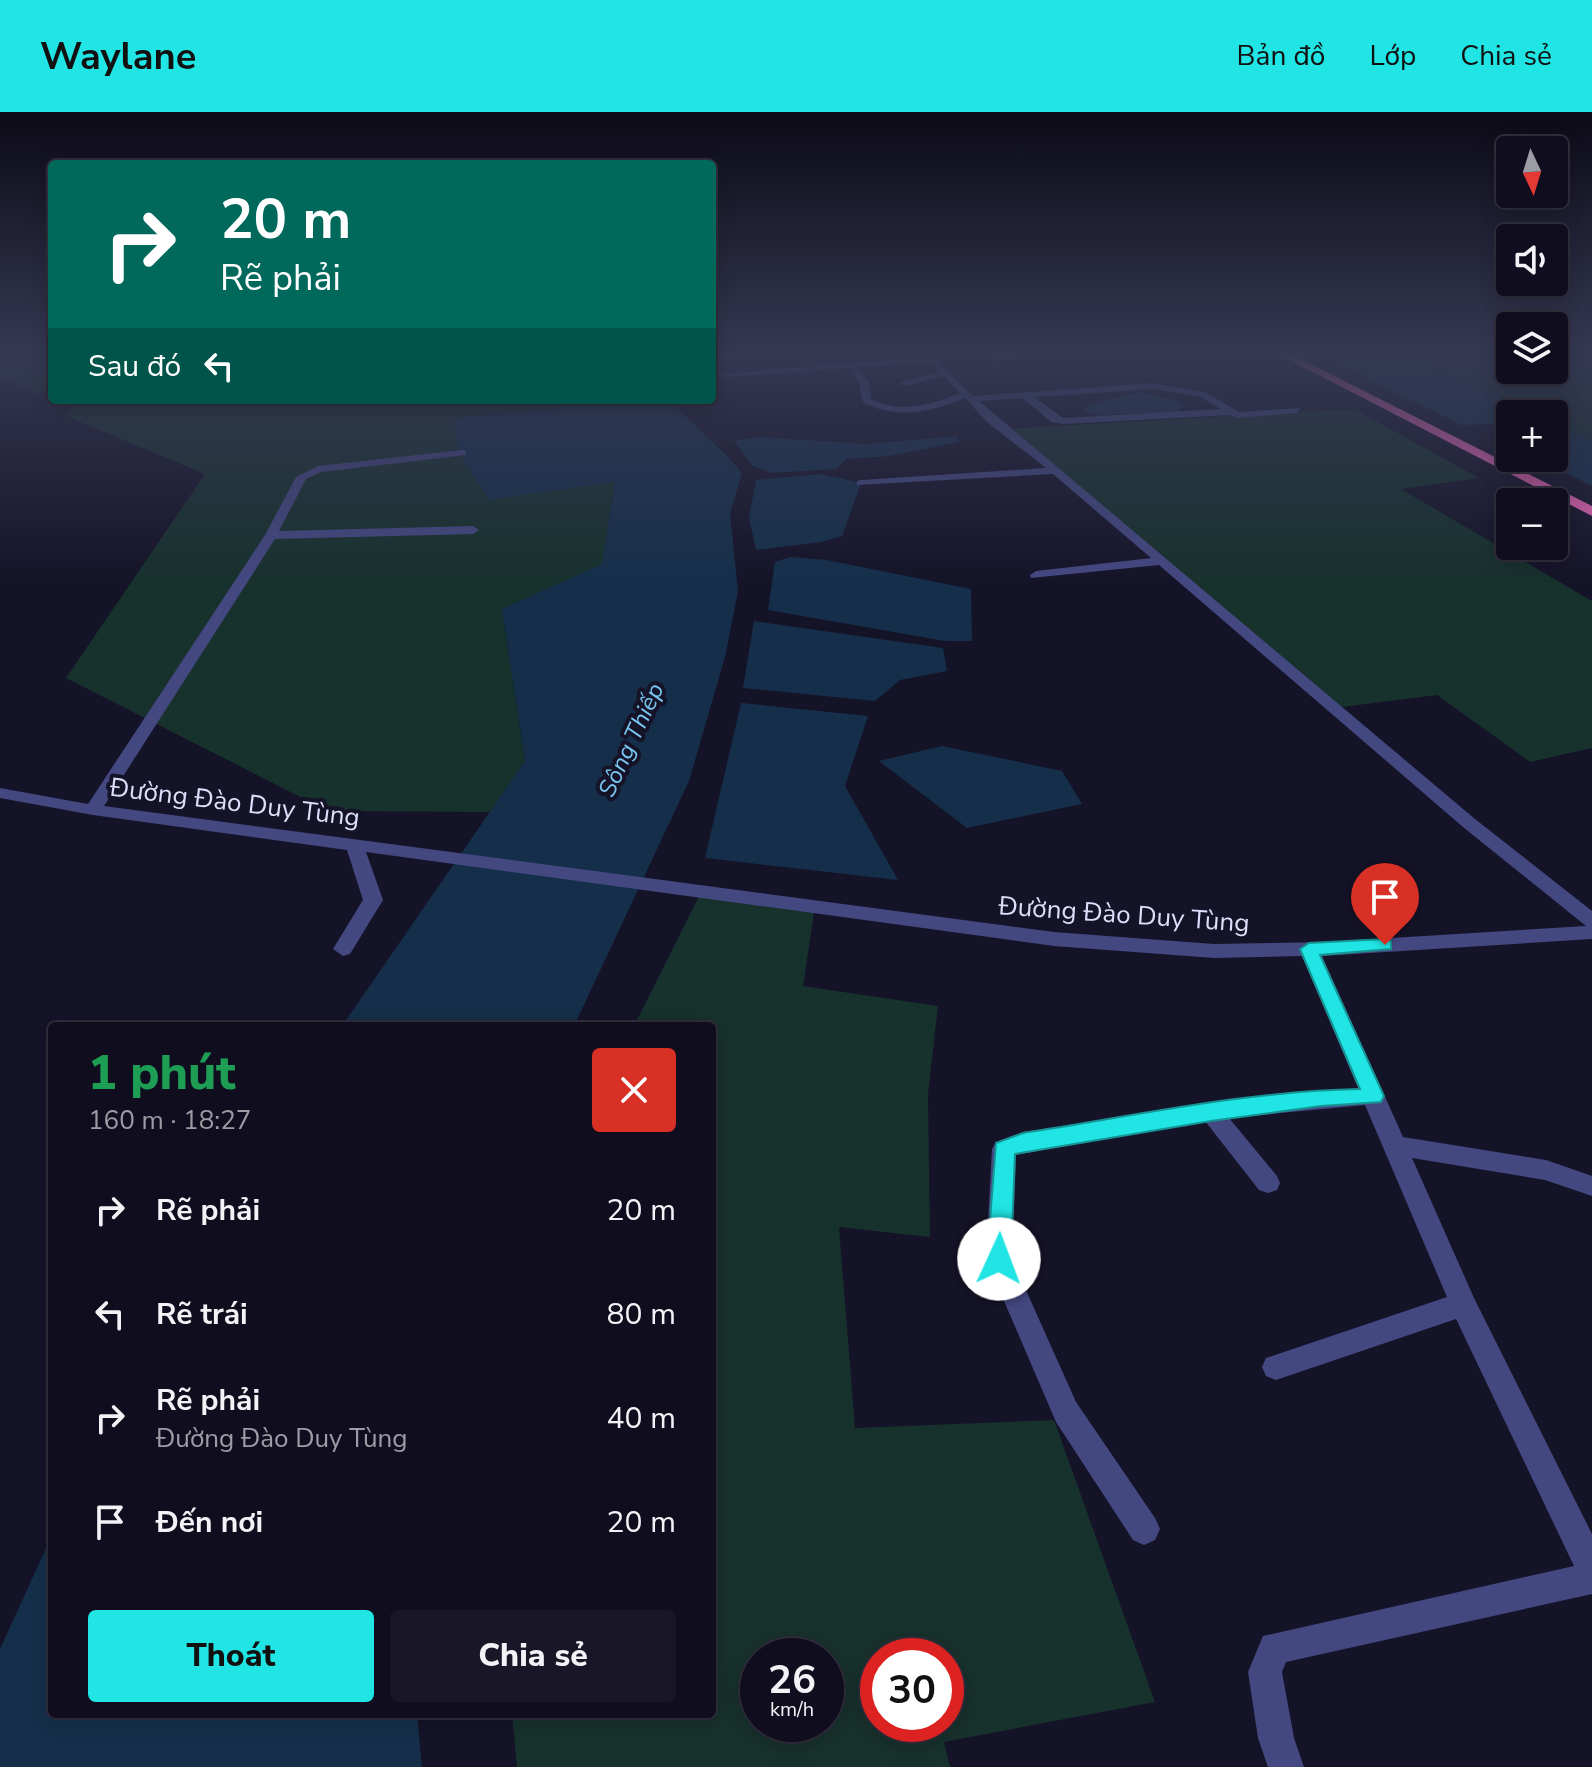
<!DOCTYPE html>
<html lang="vi">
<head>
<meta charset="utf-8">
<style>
	body { margin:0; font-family:"Nunito Sans",sans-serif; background:#191727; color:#f1f3f6; height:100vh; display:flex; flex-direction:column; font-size:30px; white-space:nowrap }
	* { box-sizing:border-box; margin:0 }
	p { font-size:26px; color:#9c9ca4 }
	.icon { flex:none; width:44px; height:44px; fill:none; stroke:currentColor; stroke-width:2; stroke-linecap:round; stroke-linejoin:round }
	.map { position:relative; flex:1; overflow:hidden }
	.details { position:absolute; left:48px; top:910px; width:668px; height:696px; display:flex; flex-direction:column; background:#100e1e; border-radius:8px; box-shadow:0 4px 20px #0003,0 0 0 2px #302e3c }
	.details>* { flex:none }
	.top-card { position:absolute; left:48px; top:48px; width:668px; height:244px; border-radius:8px; box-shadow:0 4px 20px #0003,0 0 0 2px #302e3c; background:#00695c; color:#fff; overflow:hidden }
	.needle { width:52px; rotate:176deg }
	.controls { position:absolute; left:1496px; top:24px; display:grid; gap:16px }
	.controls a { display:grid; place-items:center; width:72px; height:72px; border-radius:8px; background:#100e1e; box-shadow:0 4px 20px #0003,0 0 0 2px #302e3c; font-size:40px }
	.speed { position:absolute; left:740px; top:1526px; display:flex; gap:16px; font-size:40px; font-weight:700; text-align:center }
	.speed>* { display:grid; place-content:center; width:104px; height:104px; border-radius:50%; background:#100e1e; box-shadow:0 4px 20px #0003,0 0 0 2px #302e3c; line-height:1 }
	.speed small { font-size:20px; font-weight:400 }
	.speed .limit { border:12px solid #d22; background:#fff; color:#111 }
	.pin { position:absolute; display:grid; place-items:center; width:68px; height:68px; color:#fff; margin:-82px -34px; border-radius:50% 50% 50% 0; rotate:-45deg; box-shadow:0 0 8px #0007 }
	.pin .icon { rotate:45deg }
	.me { position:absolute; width:88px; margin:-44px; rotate:2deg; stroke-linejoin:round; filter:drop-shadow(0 0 6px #0008) }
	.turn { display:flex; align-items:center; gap:28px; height:168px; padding:0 40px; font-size:36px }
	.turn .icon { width:104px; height:104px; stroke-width:2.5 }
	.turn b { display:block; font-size:56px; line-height:68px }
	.then { display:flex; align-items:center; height:76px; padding:0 40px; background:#0003; gap:16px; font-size:30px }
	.round { display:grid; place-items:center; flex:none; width:84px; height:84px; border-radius:8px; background:#191727 }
	.overview { display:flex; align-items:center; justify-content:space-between; height:136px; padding:0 40px }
	h1 { font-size:48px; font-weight:800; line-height:60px; color:#1e9e55 }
	.button { display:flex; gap:16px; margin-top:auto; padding:16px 40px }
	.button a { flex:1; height:92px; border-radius:8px; background:#20e5e4; color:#111; font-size:32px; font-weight:800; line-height:92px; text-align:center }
	.button a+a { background:#191727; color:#f1f3f6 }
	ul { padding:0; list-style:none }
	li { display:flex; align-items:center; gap:24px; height:104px; padding:0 40px }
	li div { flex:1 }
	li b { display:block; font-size:30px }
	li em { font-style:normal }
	header { display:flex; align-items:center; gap:48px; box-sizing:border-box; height:112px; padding:0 40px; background:#20e5e4; color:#111 }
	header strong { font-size:38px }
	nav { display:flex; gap:44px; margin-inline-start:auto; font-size:28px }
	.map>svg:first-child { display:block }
	.green { fill:#17312d; fill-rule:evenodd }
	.water { fill:#152f4a }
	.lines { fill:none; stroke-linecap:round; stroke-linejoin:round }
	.minor { fill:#444881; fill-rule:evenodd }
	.highway { fill:#ee66b6; fill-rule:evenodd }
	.route { fill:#20e5e4; stroke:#159594; stroke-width:2 }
	.labels { text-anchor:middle; stroke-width:8; stroke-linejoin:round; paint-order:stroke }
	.far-water-label { font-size:24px; font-style:italic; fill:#78c5f0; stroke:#151328 }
	.street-label { font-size:26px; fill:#dedefb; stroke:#151328 }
</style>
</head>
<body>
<header>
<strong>Waylane</strong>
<nav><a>Bản đồ</a><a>Lớp</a><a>Chia sẻ</a></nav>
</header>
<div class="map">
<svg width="1592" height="1655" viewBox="0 0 1592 1655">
	<rect width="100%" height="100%" fill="#151328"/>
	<g class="green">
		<path d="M1404,240H1510V258H1554V240H1592V329L1554,311V302H1535Z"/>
		<path d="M0,243H36L31,253L52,251V281L33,282L36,275L15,277L19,268L0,269Z"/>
		<path d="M78,288H552L559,297L456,306L489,387L615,369L602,453L502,497L525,649L490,700L328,699L66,566L205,362L66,304Z"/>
		<path d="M1354,297L1479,366L1401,377L1592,489V636L1530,650L1437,583L1334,596L1005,317Z"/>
		<path d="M702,778L815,794L803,874L938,894L928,982L930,1125L839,1115L855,1316L1054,1308L1155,1590L944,1630L950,1655H517L512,1602H712V914H634ZM758,1544H826V1612H758ZM878,1544H946V1612H878Z"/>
	</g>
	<g class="water">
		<path d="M1328,240H1404L1535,302H1510V311L1462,313L1342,254Z"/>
		<path d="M1138,280L1176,288L1184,294L1177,300L1099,303L1087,301L1082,295Z"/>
		<path d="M552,288H670C693,314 720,334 742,361L730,402L738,479L725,545L689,669L574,914H342L525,649L502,497L602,452L615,370L489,388C475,364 449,334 456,306L558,297Z"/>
		<path d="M1554,313L1592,329V374L1536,346H1554Z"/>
		<path d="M956,324L960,330L888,344L846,347L836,357L771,361L753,354L734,329L758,325L867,332Z"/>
		<path d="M821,362L861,371L842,424L822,430L756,438L749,406L756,368Z"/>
		<path d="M790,445L827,448L971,477L972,529H945L768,498L775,450Z"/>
		<path d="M754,509L943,536L947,559L900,568L875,589L743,576Z"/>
		<path d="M741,591L868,604L845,674L898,768L705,746Z"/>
		<path d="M942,634L1062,659L1082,692L967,716L879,649Z"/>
		<path d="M52,1423V1602H417L422,1655H0V1537Z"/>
	</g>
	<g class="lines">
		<g class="minor">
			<path d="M981,240L998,243L1093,240L996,249Z"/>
			<path d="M931,245L973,284L1153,271L1205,280L1239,300L1300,296L1297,301L1237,306L1230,303L1063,312L1051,310L1023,286L979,289L1475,707L1592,799V827L1322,844L1403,1025L1546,1048L1592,1064V1084L1545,1068L1412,1046L1474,1186L1592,1422V1482L1286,1550L1282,1560L1294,1626L1304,1655H1268L1258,1626L1248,1560L1263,1524L1574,1454L1456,1207L1276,1268L1266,1264L1262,1255L1266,1246L1447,1185L1365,993L1229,1006L1277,1064L1280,1071L1277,1078L1268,1081L1259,1078L1205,1009L1016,1043L1012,1147L1076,1290L1155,1406L1160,1417L1155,1428L1144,1433L1133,1428L1056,1310L986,1147L992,1037L996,1030L1023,1020L1242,986L1358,976L1302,844L1214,846L1054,834L366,740L383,788L350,842L343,844L333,837L363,788L347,738L93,703L0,686V676L88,692L265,423L296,365L318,354L462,338L466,339V343L321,360L306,367L279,419L473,414L479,418L473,422L275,427L104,694L1054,820L1214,832L1326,830L1586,814L1463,715L1159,453L1031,466L1030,463L1036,459L1151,446L1053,362L857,373V369L861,368L1046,356L987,310L965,286C932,300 895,308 863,290L859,270L851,259L859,257L869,270L871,287C899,302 932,293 960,281L944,264L904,274L899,271L939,260L933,250L725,265L720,262ZM1153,277L1199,284L1221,297L1063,306L1034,285Z"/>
		</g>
		<path class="highway" d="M1274,240H1287L1592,394V404Z"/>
	</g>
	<linearGradient id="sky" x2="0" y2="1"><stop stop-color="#0c0a16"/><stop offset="0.51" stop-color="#353953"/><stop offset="1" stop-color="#353953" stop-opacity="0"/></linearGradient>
	<rect width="1592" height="472" fill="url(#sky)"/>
	<path class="route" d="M1385,827L1391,829V837L1320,843L1384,984L1381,990L1321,994L1211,1009L1015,1042L1011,1147L1007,1154L999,1157L991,1154L987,1147L996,1031L1023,1021C1134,1004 1247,979 1360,977L1300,837L1309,831Z"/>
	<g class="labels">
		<g class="far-water-label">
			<text transform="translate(631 628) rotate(-65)" y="8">Sông Thiếp</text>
		</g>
		<g class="street-label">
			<text transform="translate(235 690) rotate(7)" y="9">Đường Đào Duy Tùng</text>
			<text transform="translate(1124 802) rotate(4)" y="9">Đường Đào Duy Tùng</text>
		</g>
	</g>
</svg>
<div class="controls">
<a><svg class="needle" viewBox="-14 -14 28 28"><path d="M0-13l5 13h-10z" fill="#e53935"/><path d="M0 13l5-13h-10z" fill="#9c9ca4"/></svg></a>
<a><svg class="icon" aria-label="sound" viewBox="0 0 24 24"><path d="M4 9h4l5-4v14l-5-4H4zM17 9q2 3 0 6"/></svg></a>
<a><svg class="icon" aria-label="layers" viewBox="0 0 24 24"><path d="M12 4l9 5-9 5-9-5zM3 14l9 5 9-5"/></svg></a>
<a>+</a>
<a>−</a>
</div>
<div class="speed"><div>26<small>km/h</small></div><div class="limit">30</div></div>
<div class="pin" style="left:1385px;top:833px;background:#d93025"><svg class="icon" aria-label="arrive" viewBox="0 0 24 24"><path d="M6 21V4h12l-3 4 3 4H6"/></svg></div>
<svg class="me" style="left:999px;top:1147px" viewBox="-20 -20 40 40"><circle r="19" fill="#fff"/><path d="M0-13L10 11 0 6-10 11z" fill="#20e5e4"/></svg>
<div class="top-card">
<div class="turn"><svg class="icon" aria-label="right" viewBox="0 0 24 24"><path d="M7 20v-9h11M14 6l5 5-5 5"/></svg><div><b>20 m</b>Rẽ phải</div></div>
<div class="then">Sau đó<svg class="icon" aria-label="left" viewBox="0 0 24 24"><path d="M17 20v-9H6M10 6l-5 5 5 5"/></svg></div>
</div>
<section class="details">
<div class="overview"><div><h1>1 phút</h1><p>160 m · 18:27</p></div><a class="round" style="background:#d93025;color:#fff"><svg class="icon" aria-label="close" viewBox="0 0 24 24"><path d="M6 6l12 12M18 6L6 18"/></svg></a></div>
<ul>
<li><svg class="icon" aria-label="right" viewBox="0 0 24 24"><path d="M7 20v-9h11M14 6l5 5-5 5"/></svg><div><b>Rẽ phải</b></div><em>20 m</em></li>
<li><svg class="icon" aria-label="left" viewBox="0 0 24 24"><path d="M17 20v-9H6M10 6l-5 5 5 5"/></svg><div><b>Rẽ trái</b></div><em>80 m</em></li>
<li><svg class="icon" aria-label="right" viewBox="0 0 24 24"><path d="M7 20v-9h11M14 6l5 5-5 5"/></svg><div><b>Rẽ phải</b><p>Đường Đào Duy Tùng</p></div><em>40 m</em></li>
<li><svg class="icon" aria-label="arrive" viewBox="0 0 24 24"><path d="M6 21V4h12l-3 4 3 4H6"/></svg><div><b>Đến nơi</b></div><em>20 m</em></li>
</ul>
<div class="button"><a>Thoát</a><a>Chia sẻ</a></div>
</section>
</div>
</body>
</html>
